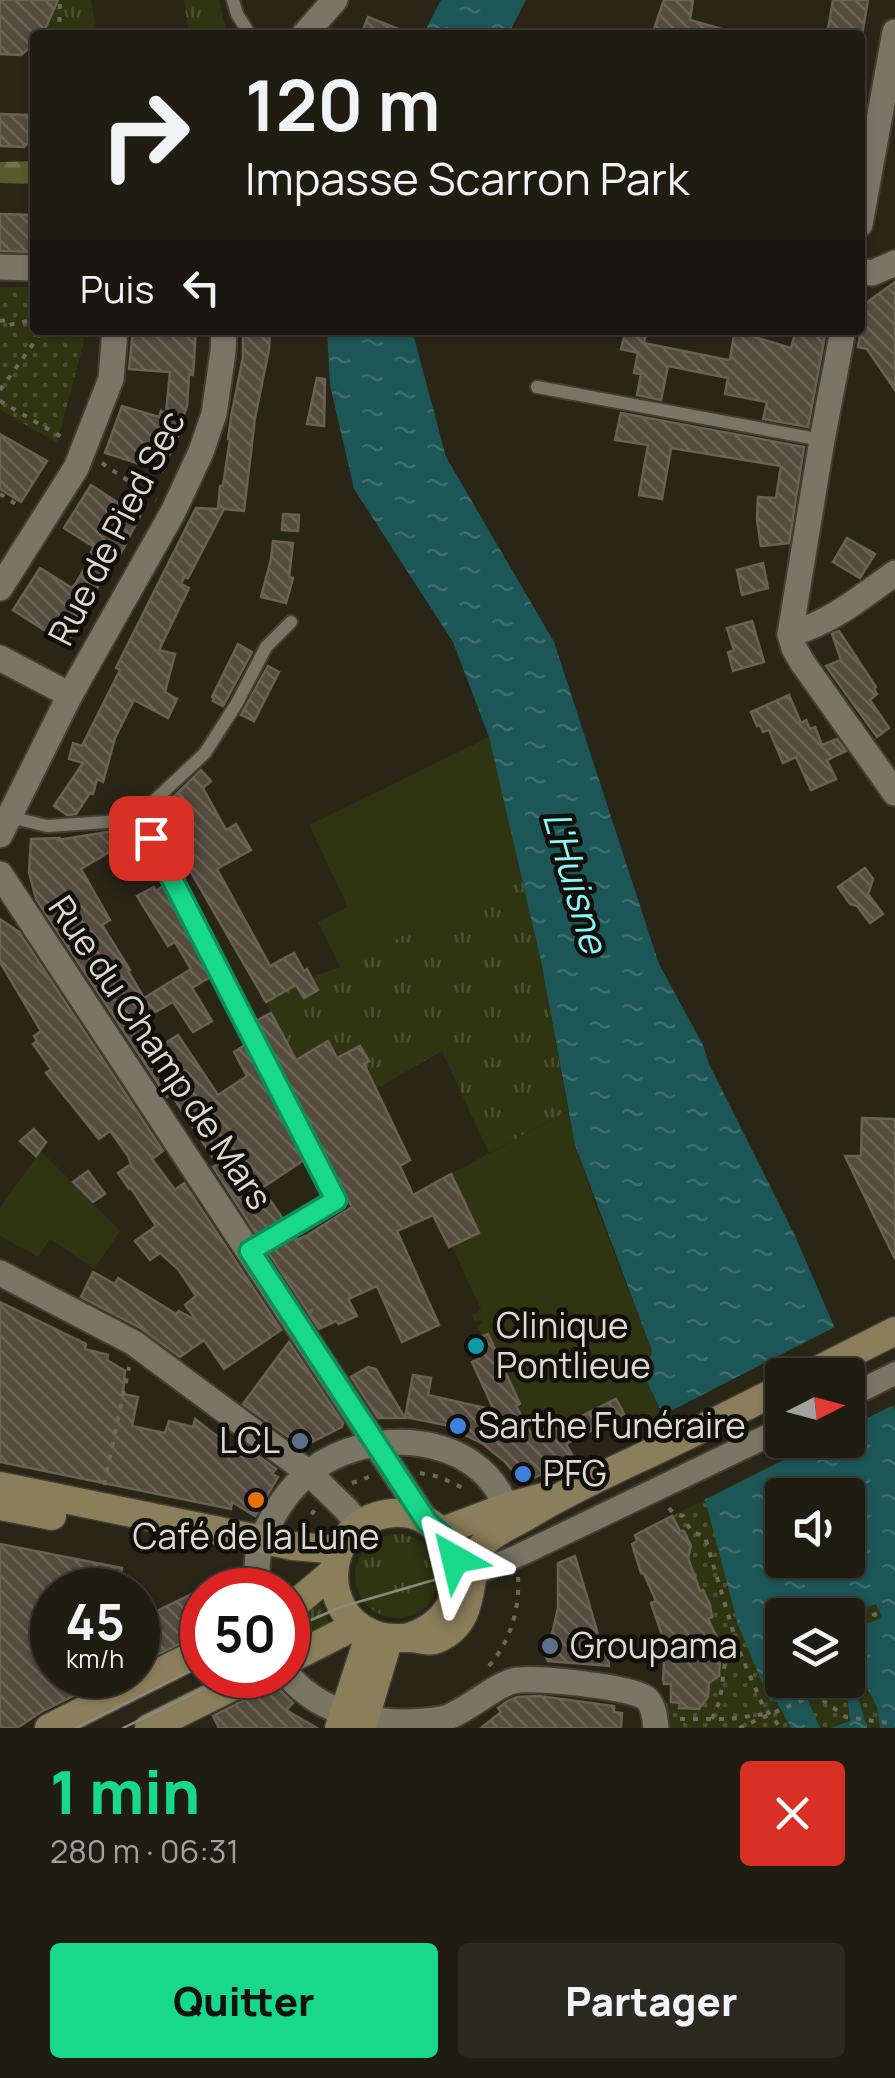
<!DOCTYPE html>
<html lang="fr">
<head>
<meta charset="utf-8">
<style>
	body { margin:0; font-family:Manrope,sans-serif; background:#2c2920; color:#f1f3f6; height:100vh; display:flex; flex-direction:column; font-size:38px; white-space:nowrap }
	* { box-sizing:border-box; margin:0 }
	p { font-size:32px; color:#a1a19f }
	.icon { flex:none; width:55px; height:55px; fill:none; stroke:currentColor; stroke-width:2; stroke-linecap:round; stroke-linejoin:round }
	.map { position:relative; height:1728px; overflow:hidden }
	.drawer { display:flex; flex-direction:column; background:#1f1c12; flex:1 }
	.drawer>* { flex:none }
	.hud { position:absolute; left:30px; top:30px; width:835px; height:305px; border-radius:10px; box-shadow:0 2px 8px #0004,0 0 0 2px #3c3a32; background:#1f1c12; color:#f1f3f6; overflow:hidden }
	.needle { width:65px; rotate:84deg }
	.fabs { position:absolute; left:765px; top:1358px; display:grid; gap:20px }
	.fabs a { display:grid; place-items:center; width:100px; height:100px; border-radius:10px; background:#1f1c12; box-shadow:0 2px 8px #0004,0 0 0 2px #3c3a32; font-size:50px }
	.speed { position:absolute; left:30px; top:1568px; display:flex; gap:20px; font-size:50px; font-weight:700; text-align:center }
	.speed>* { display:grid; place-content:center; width:130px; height:130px; border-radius:50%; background:#1f1c12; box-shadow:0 2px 8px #0004,0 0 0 2px #3c3a32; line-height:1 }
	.speed small { font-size:25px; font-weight:400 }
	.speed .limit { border:15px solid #d22; background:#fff; color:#111 }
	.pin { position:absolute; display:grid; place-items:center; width:85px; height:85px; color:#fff; margin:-42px; border-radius:20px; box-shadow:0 5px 15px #0006 }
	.me { position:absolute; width:110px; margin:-55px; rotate:323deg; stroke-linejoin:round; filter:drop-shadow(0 0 8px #0008) }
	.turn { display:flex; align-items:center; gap:35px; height:210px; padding:0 50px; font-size:45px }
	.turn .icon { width:130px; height:130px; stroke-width:2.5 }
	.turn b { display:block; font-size:70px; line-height:85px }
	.then { display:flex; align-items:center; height:95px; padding:0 50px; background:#0003; gap:20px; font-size:38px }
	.round { display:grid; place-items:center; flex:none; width:105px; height:105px; border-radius:10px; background:#2c2920 }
	.head { display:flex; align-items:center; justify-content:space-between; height:170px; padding:0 50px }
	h1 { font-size:60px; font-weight:800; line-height:75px; color:#17d989 }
	.action { display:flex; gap:20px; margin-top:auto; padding:20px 50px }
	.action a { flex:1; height:115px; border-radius:10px; background:#17d989; color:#111; font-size:40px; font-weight:800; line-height:115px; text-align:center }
	.action a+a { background:#2c2920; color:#f1f3f6 }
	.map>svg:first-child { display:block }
	.grass { fill:url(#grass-tufts) }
	.forest { fill:url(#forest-firs) }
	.park { fill:url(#park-dots); fill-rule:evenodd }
	.garden { fill:#2f3411 }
	.water { fill:url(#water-ripples); fill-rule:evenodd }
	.pier { fill:#292618 }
	.building { fill:url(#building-back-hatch); stroke:#6a6053; stroke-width:2.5 }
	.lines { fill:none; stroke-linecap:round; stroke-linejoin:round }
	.service-casing { stroke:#424035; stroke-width:16 }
	.minor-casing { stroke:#424035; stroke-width:29 }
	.secondary-casing { stroke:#424035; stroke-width:31 }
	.path { stroke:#6c6a5e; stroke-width:4; stroke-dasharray:5 8; stroke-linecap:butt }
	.service { stroke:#797666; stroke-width:12 }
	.minor { stroke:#797666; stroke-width:25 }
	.secondary { stroke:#8b7e5a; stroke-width:28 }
	.tram { stroke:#8c8a7e; stroke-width:2.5 }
	.route-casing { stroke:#0f8d59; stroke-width:25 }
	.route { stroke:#17d989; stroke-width:18 }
	.culture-dot { fill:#0f9aa8; stroke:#100f09; stroke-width:4 }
	.shop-dot { fill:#3f7fe0; stroke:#100f09; stroke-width:4 }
	.service-dot { fill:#5c6f8a; stroke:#100f09; stroke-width:4 }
	.food-dot { fill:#e8710a; stroke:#100f09; stroke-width:4 }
	.labels { text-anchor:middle; stroke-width:9; stroke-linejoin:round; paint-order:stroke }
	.street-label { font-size:35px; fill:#dcdbd2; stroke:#100f09 }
	.poi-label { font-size:35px; fill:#dcdbd2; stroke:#100f09; text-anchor:start }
	.water-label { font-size:38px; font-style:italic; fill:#88f7f8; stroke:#100f09 }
</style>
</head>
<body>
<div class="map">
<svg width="895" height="1728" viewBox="0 0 895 1728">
	<defs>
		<pattern id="grass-tufts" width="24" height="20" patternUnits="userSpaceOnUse" patternTransform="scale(2.5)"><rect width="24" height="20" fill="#2f3411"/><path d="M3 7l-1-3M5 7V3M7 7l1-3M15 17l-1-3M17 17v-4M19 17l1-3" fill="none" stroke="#4d5133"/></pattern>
		<pattern id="forest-firs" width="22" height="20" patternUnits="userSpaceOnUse" patternTransform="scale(2.5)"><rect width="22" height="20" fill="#565d2b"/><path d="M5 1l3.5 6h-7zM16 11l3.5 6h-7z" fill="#6e7449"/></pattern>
		<pattern id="park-dots" width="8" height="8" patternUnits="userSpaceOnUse" patternTransform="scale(2.5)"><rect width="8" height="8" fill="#2f3411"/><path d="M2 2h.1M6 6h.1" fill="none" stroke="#4d5133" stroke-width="1.8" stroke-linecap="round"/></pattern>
		<pattern id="water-ripples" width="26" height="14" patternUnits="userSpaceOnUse" patternTransform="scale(2.5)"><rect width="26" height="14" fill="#1d5656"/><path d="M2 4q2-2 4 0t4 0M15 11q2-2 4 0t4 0" fill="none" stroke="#3d6e6d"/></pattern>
		<pattern id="building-back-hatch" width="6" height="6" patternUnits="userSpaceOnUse" patternTransform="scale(2.5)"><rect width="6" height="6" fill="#554b3e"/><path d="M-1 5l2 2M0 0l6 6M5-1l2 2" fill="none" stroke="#6d6459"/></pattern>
	</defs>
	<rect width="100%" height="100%" fill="#292618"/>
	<g class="grass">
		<path d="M57,0H91L97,35H42L51,20Z"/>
		<path d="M184,0H219L227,35H189Z"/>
		<path d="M522,876L541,961L568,1111L489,1153L442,1051L350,1104L336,1080L369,1061L360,1046L337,1058L328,1042L296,1060L266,1002L308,978L340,967Z"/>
		<circle cx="397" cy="1576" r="42"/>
		<path d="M315,1594L333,1630L311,1641L295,1611Z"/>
	</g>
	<path class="forest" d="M35,161V184L0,183V162Z"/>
	<g class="park">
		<path d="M0,287H35V330H85L83,345L57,443L0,410Z"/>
		<path d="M895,1404V1728H656L650,1703H680V1708L719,1676L720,1660L712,1653L713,1641L717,1638L708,1619L712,1617L710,1605L703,1590L695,1593L688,1558L691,1546L685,1531H680L672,1516L823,1440H848V1428ZM782,1495H848V1560H782ZM782,1615H848V1680H782Z"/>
	</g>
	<g class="garden">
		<path d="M489,737L522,876L340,967L318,922L348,907L309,825Z"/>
		<path d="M568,1111L575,1145L596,1205L652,1351L644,1376L663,1415L632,1430L617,1398L549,1432L546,1428L532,1435L507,1410L520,1404L489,1354L477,1326L483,1323L481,1320L475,1322L472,1315L481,1310L452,1246L479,1232L451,1174Z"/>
		<path d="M41,1151L120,1231L94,1269L50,1239L38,1257L0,1236V1207Z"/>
	</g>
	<g class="water">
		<path d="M441,0H526L508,35H423Z"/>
		<path d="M327,330H412L446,457L554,642L659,964L703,1045L709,1064L795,1236L862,1391L885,1397L895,1409V1728H880L877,1707L863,1680L854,1683L867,1728H831L850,1721L848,1701L840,1680H848V1630L882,1618L876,1604L854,1612L852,1608L846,1610V1615H782V1634L779,1635L782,1643V1680H799L820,1728H791L777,1702L770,1701L738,1625L706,1503L644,1376L652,1351L575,1145L541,961L489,737L453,642L354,489L330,385ZM782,1375H848V1440H782ZM782,1495H848V1560H782Z"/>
	</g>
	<path class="pier" d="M839,1325L866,1387L887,1393L895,1404L848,1428V1375H782V1440H823L700,1502L659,1417Z"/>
	<g class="building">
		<path d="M0,0H58L43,34L35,35V43L21,55L0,54Z"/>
		<path d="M664,0H693L690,20L725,30L724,35H652Z"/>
		<path d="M833,0H868L862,35H827Z"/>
		<path d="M368,17L411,34L410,35H361Z"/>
		<path d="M0,114L29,115L28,143L24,147L0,146Z"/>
		<path d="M0,214L35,215V252L0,251Z"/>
		<path d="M895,282V390L867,349L858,347L866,303Z"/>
		<path d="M133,330H196L193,375L189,374L187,406L180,425H183L162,471L105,453L122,406L159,417L161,411L166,413L170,372L129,369Z"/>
		<path d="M243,330H270L269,349L255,418L244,511L224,509L188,578L184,577L181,584L189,588L159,650L175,654L165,692L177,699L168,718L134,700L115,738L103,782L97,779L93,794L90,793L76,814L67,815L54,806L83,763L69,759L73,743L82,746L120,670L116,668L196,508L219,509H218L220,486H223L230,439H228L231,417L243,357Z"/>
		<path d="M626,330H647L644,343L728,360L730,359L735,330H752L751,336L791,348L796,330H826L808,427L763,419L767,402L725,394L728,378L668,366L661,400L637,395L641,374L634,373L638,353L621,349Z"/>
		<path d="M317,378L325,379L324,426L307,424Z"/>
		<path d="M621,413L804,447L789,543L761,546L757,520L758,497L776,498L781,466L671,448L662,499L639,495L648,445L615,440Z"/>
		<path d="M0,434L47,461L21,502L0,489Z"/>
		<path d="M91,485L123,506L126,501L139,509L137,514L140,516L117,561L114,559L90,600L93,602L66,644L13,610L40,568L72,588L76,583L93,554L91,552L94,547L64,528Z"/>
		<path d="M283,514L299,515L298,531L282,530Z"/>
		<path d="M847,538L875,554L860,578L833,562Z"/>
		<path d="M273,541L293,543L289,577L293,578L286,603L261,597L271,559Z"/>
		<path d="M763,563L768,588L742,595L737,570Z"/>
		<path d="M752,621L764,662L733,671L728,652L734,651L727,628Z"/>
		<path d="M839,631L876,687L874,689L877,694L870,700L889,728L877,737L826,666L841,660L832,634Z"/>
		<path d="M238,644L252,652L223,706L213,701L214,698L212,697Z"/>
		<path d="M268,666L279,672L254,721L241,715Z"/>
		<path d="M789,695L801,723L806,720L810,729L815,727L822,745L837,739L846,751L827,760L836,779L811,790L796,757L783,763L769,730L763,732L760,725L757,726L751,712Z"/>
		<path d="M201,770L211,781L203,788L226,830L236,824L251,850L217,869L270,966L294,953L304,971L307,969L318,990L304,998L296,985L266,1002L173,841L166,845L156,829H147L141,836L149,856L129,870L116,848L81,869L110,920L102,925L130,970L128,971L144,998L191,969L175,942L168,946L137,896L154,887L156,891L163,886L210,977L192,988L212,1021L193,1032L173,1002L145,1018L162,1045L178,1035L218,1095L247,1076L234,1052L245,1045L304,1160L262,1188L283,1219L257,1235L213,1167L217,1164L185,1115L171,1094L167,1097L36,899L29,872L31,839L59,838L58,840L144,826Z"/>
		<path d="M865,868L873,879L868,894L883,914L870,923L857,906L850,904L838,887Z"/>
		<path d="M0,919L19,932L163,1151L152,1159L175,1190L184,1183L281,1330L224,1369L204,1340L180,1357L142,1329L81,1297L93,1272L115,1284L118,1278L176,1314L179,1311L197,1321L185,1305L196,1296L178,1269L160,1253L150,1260L135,1241L156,1226L131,1188L129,1189L118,1173L131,1164L128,1156L110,1131L99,1139L46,1073L51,1069L33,1044L37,1041L34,1036L41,1031L0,962Z"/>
		<path d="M271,1013L296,1060L328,1041L337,1058L360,1046L369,1061L364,1064L410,1160L400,1166L413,1195L451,1174L479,1233L449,1247L433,1215L397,1231L439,1325L402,1342L377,1286L348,1299L357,1316L339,1324L336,1321L319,1329L309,1314L313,1309L308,1312L268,1252L295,1236L297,1240L306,1236L352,1207L256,1021Z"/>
		<path d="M862,1118L895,1119V1259L845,1156H861Z"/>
		<path d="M34,1129L46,1142L36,1156L20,1141Z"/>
		<path d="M88,1171L105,1194L93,1202L73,1182Z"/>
		<path d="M0,1302L86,1344L85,1349L108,1355L107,1360L125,1371L123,1394L138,1397L132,1426L165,1433L169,1421L193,1427L195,1419L226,1443L232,1452L240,1442L276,1469L272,1474L278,1477L255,1516L232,1502L231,1509L0,1462Z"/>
		<path d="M488,1334L520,1404L516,1406L532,1435L547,1428L549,1432L616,1399L624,1414L566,1444L574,1458L524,1483L504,1461L483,1444L445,1425L405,1417L413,1375L431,1378L428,1395L494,1410L472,1362L479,1359L470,1342Z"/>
		<path d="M289,1342L343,1423L342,1427L302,1447L243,1404Z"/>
		<path d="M368,1367L376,1369L405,1418H378L351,1377Z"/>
		<path d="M672,1516L680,1531H684L691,1546L688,1558L700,1591L703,1590L710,1605L712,1617L708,1619L717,1638L704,1645L720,1660L719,1676L709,1683L708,1697L699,1709L679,1708L680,1703L671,1702V1684H664L663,1679L665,1644L651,1603L656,1601L644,1574L641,1573L632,1544L637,1541L635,1535Z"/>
		<path d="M0,1544L122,1568L118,1590H52V1675H115L41,1712L17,1728H0Z"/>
		<path d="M575,1556L600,1641L607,1642L609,1666L548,1661L544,1654L553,1630L558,1608V1563Z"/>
		<path d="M202,1589V1633L138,1664V1620Z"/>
		<path d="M276,1686L293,1703L286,1710L317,1728H219L213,1716L266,1689Z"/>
		<path d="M539,1696L614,1706V1712L622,1713L621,1728H481L501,1712L498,1708L506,1702L517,1697Z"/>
	</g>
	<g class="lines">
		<g class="service-casing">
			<g id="service">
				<path d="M233,0L237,14L250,35"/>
				<path d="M537,387L822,440"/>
				<path d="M10,817L47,826L107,822L139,815L205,753L237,703L266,647L291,622"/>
				<path d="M151,838L335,1200L250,1251"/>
				<path d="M848,1391L895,1368"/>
				<path d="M848,1403L895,1379"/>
				<path d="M477,1556L494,1560L514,1552L782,1423"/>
				<path d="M473,1580L523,1559L782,1435"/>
			</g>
		</g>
		<g class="minor-casing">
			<g id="minor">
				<path d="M304,35L335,0"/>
				<path d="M860,224L895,32"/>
				<path d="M0,267L35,268"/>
				<path d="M860,271L872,273L895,263"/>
				<path d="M843,330L822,440L790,634L794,648L802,662L895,793"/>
				<path d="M0,588L76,468L111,379L115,330"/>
				<path d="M790,634C830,623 862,597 895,573"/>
				<path d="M0,658L70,695"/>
				<path d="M0,835L70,695L173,512L201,452L214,414L223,352L224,330"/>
				<path d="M0,874L427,1522"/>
				<path d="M0,1273L134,1343L309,1473L346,1509L359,1525"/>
				<path d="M262,1540C272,1514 289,1488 311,1471C368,1426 478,1431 506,1507"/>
				<path d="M255,1590L258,1556"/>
				<path d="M288,1675C325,1720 391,1728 446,1718C468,1710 494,1686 513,1681C530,1676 636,1687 647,1699C654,1706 655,1719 656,1728"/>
			</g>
		</g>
		<g class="secondary-casing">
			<g id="secondary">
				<path d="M808,1375L895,1331"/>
				<path d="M0,1486L293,1546L339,1550"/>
				<path d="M0,1506L52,1516"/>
				<path d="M440,1532L506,1507L543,1497"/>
				<path d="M288,1610L333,1572"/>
				<path d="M406,1638C497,1611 455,1492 377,1516C323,1533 319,1611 371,1633C383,1639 395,1638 408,1638C418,1638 429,1643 437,1639C483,1620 462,1567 486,1541C497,1530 518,1522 532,1513C575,1487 621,1467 667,1445C706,1427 744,1407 782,1388"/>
				<path d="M288,1660L357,1625"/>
				<path d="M49,1728L202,1651"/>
				<path d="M149,1728L256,1675"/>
				<path d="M339,1728L370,1633"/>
				<path d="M362,1728L389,1638"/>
			</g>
		</g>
		<g class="path">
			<path d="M59,35L60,0"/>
			<path d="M0,321L7,320L9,325L35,319"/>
			<path d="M0,390L43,330"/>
			<path d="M0,401L65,439"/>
			<path d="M102,463L156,500"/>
			<path d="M0,494L22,508"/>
			<path d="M420,1473L440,1477L463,1488"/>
			<path d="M352,1483L371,1476"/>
			<path d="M104,1485L129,1367"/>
			<path d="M669,1508L673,1513L683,1516L691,1531L705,1537L738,1648L763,1706L781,1728"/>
			<path d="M304,1525L316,1508"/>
			<path d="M848,1625L878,1613"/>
			<path d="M489,1666C510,1641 520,1610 518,1577"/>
			<path d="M812,1696L815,1693L816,1680"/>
			<path d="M680,1719H729L765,1714"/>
			<path d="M712,1719L720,1700L725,1662L738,1648"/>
			<path d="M739,1728L812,1696L824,1701L846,1717L895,1724"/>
		</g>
		<use href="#service" class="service"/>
		<use href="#minor" class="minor"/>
		<use href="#secondary" class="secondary"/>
		<g class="tram">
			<path d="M288,1630L341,1607L458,1573L494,1560"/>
			<path d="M76,1728L202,1665"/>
			<path d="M123,1728L232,1675"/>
		</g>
	</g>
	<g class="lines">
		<g class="route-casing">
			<path id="route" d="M151,838L336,1200L250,1251L427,1522L444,1537L455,1559"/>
		</g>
		<use href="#route" class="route"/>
	</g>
	<circle class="culture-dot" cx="476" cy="1346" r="10"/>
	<g class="shop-dot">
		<circle cx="458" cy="1426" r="10"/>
		<circle cx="523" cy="1474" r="10"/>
	</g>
	<g class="service-dot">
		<circle cx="300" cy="1441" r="10"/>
		<circle cx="550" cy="1646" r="10"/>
	</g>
	<circle class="food-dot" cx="256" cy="1500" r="10"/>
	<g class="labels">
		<g class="street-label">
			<text transform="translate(117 528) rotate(-63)" y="12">Rue de Pied Sec</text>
			<text transform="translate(160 1053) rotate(56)" y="12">Rue du Champ de Mars</text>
		</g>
		<g class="poi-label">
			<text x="496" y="1338">Clinique<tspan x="496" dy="40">Pontlieue</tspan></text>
			<text x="478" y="1438">Sarthe Funéraire</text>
			<text x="280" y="1453" text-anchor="end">LCL</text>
			<text x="543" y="1486">PFG</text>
			<text x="256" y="1549" text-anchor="middle">Café de la Lune</text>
			<text x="570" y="1658">Groupama</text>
		</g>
		<g class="water-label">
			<text transform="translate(575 882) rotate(74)" y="13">L'Huisne</text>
		</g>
	</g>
</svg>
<div class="fabs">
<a><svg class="needle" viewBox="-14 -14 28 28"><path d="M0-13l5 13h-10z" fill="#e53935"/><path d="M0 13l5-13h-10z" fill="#a1a19f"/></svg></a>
<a><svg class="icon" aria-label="sound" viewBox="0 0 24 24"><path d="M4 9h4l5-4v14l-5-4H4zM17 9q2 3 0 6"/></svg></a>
<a><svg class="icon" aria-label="layers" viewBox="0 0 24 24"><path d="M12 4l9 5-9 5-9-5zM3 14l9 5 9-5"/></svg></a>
</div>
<div class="speed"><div>45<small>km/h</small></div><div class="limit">50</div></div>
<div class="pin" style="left:151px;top:838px;background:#d93025"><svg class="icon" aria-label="arrive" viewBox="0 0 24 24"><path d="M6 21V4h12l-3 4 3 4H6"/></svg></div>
<svg class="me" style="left:455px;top:1559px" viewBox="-20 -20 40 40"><path d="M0-17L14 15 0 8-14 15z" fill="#17d989" stroke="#fff" stroke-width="4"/></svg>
<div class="hud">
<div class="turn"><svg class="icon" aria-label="right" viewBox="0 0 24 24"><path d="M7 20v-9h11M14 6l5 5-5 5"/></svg><div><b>120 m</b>Impasse Scarron Park</div></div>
<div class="then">Puis<svg class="icon" aria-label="left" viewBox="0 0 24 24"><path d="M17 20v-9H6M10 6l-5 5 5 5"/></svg></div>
</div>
</div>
<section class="drawer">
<div class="head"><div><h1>1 min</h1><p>280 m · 06:31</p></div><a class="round" style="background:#d93025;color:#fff"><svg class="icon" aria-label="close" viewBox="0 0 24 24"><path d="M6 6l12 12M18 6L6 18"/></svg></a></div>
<div class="action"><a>Quitter</a><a>Partager</a></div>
</section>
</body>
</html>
